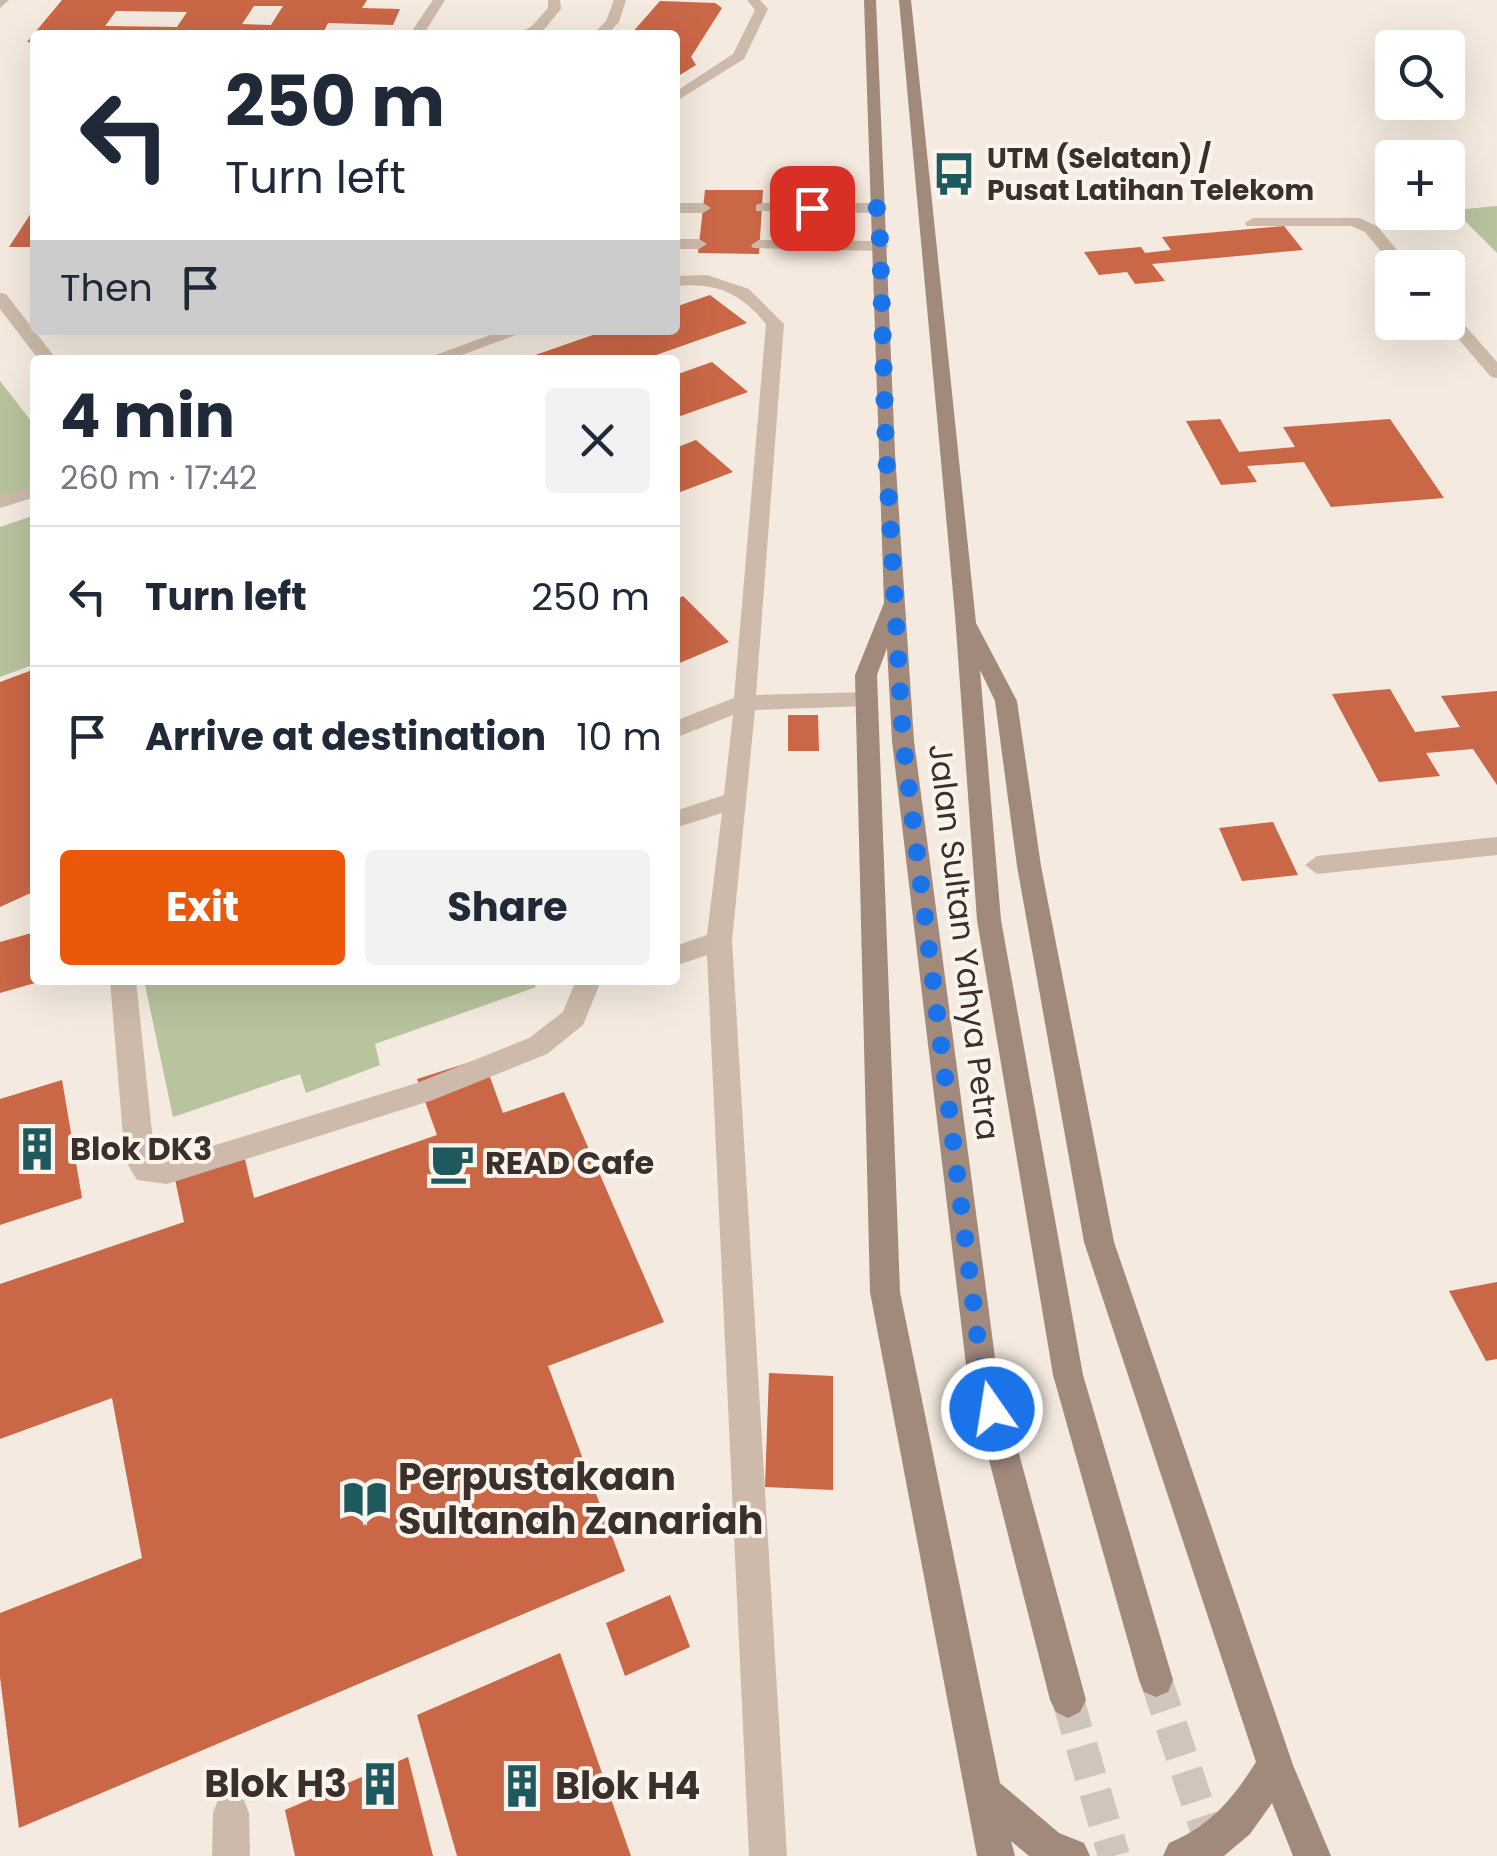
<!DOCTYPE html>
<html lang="en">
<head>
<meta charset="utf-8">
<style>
	body { margin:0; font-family:Poppins,sans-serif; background:#f2f2f3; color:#1f2937; height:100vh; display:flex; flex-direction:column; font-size:38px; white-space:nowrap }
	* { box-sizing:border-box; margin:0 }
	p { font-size:32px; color:#747a83 }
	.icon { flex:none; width:55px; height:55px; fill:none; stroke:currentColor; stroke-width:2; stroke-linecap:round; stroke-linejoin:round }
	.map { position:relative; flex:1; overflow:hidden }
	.details { position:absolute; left:30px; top:355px; width:650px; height:630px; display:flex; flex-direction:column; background:#fff; border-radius:10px; box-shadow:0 10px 40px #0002 }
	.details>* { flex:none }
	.guide { position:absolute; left:30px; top:30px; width:650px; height:305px; border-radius:10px; box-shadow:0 10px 40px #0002; background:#fff; color:#1f2937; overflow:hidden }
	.fabs { position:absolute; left:1375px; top:30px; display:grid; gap:20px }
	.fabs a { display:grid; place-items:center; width:90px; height:90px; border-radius:10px; background:#fff; box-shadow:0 10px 40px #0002; font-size:50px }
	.pin { position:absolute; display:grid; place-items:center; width:85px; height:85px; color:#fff; margin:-42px; border-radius:20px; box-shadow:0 5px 15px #0006 }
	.me { position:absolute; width:110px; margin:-55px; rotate:347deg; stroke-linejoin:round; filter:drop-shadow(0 0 8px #0008) }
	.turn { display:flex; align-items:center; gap:35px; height:210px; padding:0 30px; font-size:45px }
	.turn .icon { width:130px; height:130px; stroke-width:2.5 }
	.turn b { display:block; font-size:70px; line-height:85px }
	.then { display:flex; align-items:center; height:95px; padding:0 30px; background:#0003; gap:20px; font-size:38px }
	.round { display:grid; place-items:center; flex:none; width:105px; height:105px; border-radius:10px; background:#f2f2f3 }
	.overview { display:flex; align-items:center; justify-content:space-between; height:170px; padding:0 30px }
	h1 { font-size:60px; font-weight:700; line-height:75px }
	.button { display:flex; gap:20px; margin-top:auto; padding:20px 30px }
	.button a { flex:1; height:115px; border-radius:10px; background:#ea580c; color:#fff; font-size:40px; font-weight:700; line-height:115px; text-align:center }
	.button a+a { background:#f2f2f3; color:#1f2937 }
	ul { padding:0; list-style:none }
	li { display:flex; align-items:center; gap:30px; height:140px; padding:0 30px; border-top:2px solid #e0e1e3 }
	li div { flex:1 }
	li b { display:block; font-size:38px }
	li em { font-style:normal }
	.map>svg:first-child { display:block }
	.green { fill:#b7c49e }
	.building { fill:#ca6747; fill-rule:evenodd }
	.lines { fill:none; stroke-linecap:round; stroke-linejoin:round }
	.secondary-tunnel { stroke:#cfc5bb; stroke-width:32; stroke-dasharray:32 16; stroke-linecap:butt }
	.service { fill:#cdbaaa; fill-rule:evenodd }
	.secondary { fill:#a1897b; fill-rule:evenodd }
	.route { stroke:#1a73e8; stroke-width:18; stroke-dasharray:0 32.4 }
	.labels { text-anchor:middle; stroke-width:8; stroke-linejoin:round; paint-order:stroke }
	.far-poi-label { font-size:28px; font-weight:bold; fill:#3a2f2a; stroke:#fbf4ec; text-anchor:start }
	.street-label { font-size:32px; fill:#3a2f2a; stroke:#fbf4ec }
	.poi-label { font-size:32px; font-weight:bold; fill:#3a2f2a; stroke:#fbf4ec; text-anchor:start }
	.near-poi-label { font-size:38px; font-weight:bold; fill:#3a2f2a; stroke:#fbf4ec; text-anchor:start }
</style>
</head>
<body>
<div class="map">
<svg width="1497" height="1856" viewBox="0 0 1497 1856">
	<rect width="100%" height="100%" fill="#f4eadf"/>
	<g class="green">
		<path d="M1497,206V253L1454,210Z"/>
		<path d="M0,381L35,426V486L0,497Z"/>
		<path d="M35,515V664L0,677V527Z"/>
		<path d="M144,980H532L536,987L375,1044L380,1065L306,1093L300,1074L173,1117Z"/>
	</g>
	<g class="building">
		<path d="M62,0H367L362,8L400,9L393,25L328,23L322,35H35V43L27,42ZM254,6H283L271,25L242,24ZM116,11L187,12L177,27L105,26Z"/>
		<path d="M660,1L715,3L722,8L691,57L696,65L675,78V35H630Z"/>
		<path d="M705,190H763L759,254L698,253Z"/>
		<path d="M35,207V247H9Z"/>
		<path d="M1284,226L1303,250L1152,264L1165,281L1135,284L1127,272L1099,275L1084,252L1141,247L1145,253L1171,250L1162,237Z"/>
		<path d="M710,295L747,323L642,360H521L607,330H675V307Z"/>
		<path d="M712,362L748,392L675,418V375Z"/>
		<path d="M1220,419L1239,452L1295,447L1283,427L1390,419L1444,498L1331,507L1304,462L1247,466L1257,482L1221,485L1186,421Z"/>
		<path d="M696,440L733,472L675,494V448Z"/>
		<path d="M683,596L729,642L675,665V600Z"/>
		<path d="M35,669V891L0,907V682Z"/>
		<path d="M1390,689L1415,732L1460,727L1441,696L1497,691V785L1473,749L1426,753L1440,776L1379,782L1332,694Z"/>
		<path d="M788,715H818L819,751H788Z"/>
		<path d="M1273,822L1298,875L1242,881L1219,828Z"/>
		<path d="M35,932V983L0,993V942Z"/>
		<path d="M483,1058L503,1113L564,1092L664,1322L548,1366L625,1571L19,1828L0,1677V1613L142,1558L112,1398L0,1439V1284L184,1222L171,1160L240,1138L254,1198L437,1135L417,1079Z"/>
		<path d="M62,1080L82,1198L0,1225V1099Z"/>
		<path d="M1497,1282V1359L1486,1361L1449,1291Z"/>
		<path d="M769,1373L833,1376V1490L765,1487Z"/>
		<path d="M670,1595L690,1647L625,1676L606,1623Z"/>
		<path d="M560,1653L631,1856H457L417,1715Z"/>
		<path d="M408,1757L433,1856H295L285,1810Z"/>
	</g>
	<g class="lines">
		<g class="secondary-tunnel">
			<path d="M1156,1680L1215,1856"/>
			<path d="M1068,1700L1114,1856"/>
		</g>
		<g class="service">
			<path d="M0,0H9L0,8Z"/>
			<path d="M433,0H445L423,35H409Z"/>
			<path d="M548,0H560L561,9L542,32L515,35L532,26L548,8Z"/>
			<path d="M614,0H626L619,22L607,35H592L606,21Z"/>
			<path d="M747,0H760L768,9L744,59L675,102V92L733,54L755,10Z"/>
			<path d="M675,203H703L711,208L703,213H675Z"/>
			<path d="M762,203H879L887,208L879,213L756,211V205Z"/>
			<path d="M1253,218H1359L1377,226L1412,268H1395L1365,232L1351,226H1247L1245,223Z"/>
			<path d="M675,239H699L707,244L699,249H675Z"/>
			<path d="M759,240L881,241L889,246L881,251L753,248L751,245Z"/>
			<path d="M707,275L749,289L784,324L756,695L867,692L878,699L867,706L755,710L732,941L787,1856H749L707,955L675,966V946L707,935L722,813L675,828V811L724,795L733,715L675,738V721L734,698L766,324C741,293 716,282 675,286V276Z"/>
			<path d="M0,293L6,294L57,360H39L0,309Z"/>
			<path d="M1448,312L1454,313L1497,362V378L1491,377L1444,322H1448Z"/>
			<path d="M504,330H530L448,360H422Z"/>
			<path d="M35,485V497L0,508V496Z"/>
			<path d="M1497,837V855L1317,874L1305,865L1317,856Z"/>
			<path d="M110,980H136L155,1160H167L417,1083L529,1038L563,1012L576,980H596L599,986L583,1025L547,1054L433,1100L167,1184L137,1180L125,1160Z"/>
			<path d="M231,1795L244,1800L249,1813L250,1856H212L213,1813L218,1800Z"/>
		</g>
		<g class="secondary">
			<path d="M864,0H876L895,453L914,741L997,1373L1086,1700L1080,1712L1068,1718L1056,1712L1050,1700L967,1373L892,741L887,648L877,675L900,1292L1000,1783L1059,1833L1084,1843L1090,1856H1029L1011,1841L1015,1856H977L870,1292L855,675L884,603Z"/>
			<path d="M899,0H911L976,623L1017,701L1041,866L1114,1242L1293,1765L1331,1856H1293L1272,1803L1250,1834L1224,1856H1163L1169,1843C1210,1826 1232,1800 1256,1762L1084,1242L1017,866L995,701L980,670L1001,920L1083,1375L1173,1680L1168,1692L1156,1697L1144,1692L1139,1680L1053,1375L977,920L955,615Z"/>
		</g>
	</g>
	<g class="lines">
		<path class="route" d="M812,208H879L886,453L903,741L982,1373L992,1409"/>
	</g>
	<defs>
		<g id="bus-bare" transform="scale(3.45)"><path d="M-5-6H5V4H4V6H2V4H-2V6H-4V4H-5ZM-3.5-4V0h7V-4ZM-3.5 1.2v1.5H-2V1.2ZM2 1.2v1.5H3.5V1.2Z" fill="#1d595d" stroke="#fbf4ec" stroke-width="2.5" paint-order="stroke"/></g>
		<g id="building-bare" transform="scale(3.45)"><path d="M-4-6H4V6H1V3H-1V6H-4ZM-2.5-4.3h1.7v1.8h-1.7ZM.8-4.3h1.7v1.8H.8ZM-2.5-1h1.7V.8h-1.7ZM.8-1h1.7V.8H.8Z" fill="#1d595d" stroke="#fbf4ec" stroke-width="2.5" paint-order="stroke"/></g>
		<g id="cafe-bare" transform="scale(3.45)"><path d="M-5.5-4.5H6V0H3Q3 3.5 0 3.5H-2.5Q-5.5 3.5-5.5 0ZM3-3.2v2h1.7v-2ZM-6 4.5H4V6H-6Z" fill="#1d595d" stroke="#fbf4ec" stroke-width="2.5" paint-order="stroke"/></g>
		<g id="library-bare" transform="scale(3.45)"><path d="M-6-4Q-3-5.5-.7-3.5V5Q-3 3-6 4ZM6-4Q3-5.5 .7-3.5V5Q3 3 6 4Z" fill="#1d595d" stroke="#fbf4ec" stroke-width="2.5" paint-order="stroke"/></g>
	</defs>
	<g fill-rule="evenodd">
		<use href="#bus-bare" x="954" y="174"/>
		<use href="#building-bare" x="37" y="1149"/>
		<use href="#cafe-bare" x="452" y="1163"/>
		<use href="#library-bare" x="365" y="1499"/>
		<use href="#building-bare" x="380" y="1784"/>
		<use href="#building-bare" x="522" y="1786"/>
	</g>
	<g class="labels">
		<g class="far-poi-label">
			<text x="987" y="168">UTM (Selatan) /<tspan x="987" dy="32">Pusat Latihan Telekom</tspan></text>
		</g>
		<g class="street-label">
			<text transform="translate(964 942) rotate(83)" y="11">Jalan Sultan Yahya Petra</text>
		</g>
		<g class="poi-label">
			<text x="70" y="1160">Blok DK3</text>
			<text x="485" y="1174">READ Cafe</text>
		</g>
		<g class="near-poi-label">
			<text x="398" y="1490">Perpustakaan<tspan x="398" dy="44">Sultanah Zanariah</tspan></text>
			<text x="347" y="1797" text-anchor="end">Blok H3</text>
			<text x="555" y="1799">Blok H4</text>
		</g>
	</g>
</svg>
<div class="fabs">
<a><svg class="icon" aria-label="search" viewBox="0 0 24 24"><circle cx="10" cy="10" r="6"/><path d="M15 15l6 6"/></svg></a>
<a>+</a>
<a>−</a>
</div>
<div class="pin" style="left:812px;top:208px;background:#d93025"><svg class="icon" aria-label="arrive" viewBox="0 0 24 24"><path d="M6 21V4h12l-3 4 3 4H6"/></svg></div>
<svg class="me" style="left:992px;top:1409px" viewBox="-20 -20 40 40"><circle r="17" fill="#1a73e8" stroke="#fff" stroke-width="3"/><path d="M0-11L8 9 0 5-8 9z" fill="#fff"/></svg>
<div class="guide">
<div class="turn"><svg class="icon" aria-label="left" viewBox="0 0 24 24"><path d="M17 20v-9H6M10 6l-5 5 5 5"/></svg><div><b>250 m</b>Turn left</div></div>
<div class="then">Then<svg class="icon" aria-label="arrive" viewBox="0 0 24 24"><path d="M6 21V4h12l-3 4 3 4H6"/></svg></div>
</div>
<section class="details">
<div class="overview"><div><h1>4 min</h1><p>260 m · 17:42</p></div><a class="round"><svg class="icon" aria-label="close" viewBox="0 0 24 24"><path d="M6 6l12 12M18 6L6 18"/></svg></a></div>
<ul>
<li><svg class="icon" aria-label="left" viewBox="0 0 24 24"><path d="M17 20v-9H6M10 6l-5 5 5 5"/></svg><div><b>Turn left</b></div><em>250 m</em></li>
<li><svg class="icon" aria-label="arrive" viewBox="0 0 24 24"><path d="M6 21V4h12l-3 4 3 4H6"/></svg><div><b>Arrive at destination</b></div><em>10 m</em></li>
</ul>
<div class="button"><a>Exit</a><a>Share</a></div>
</section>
</div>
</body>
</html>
